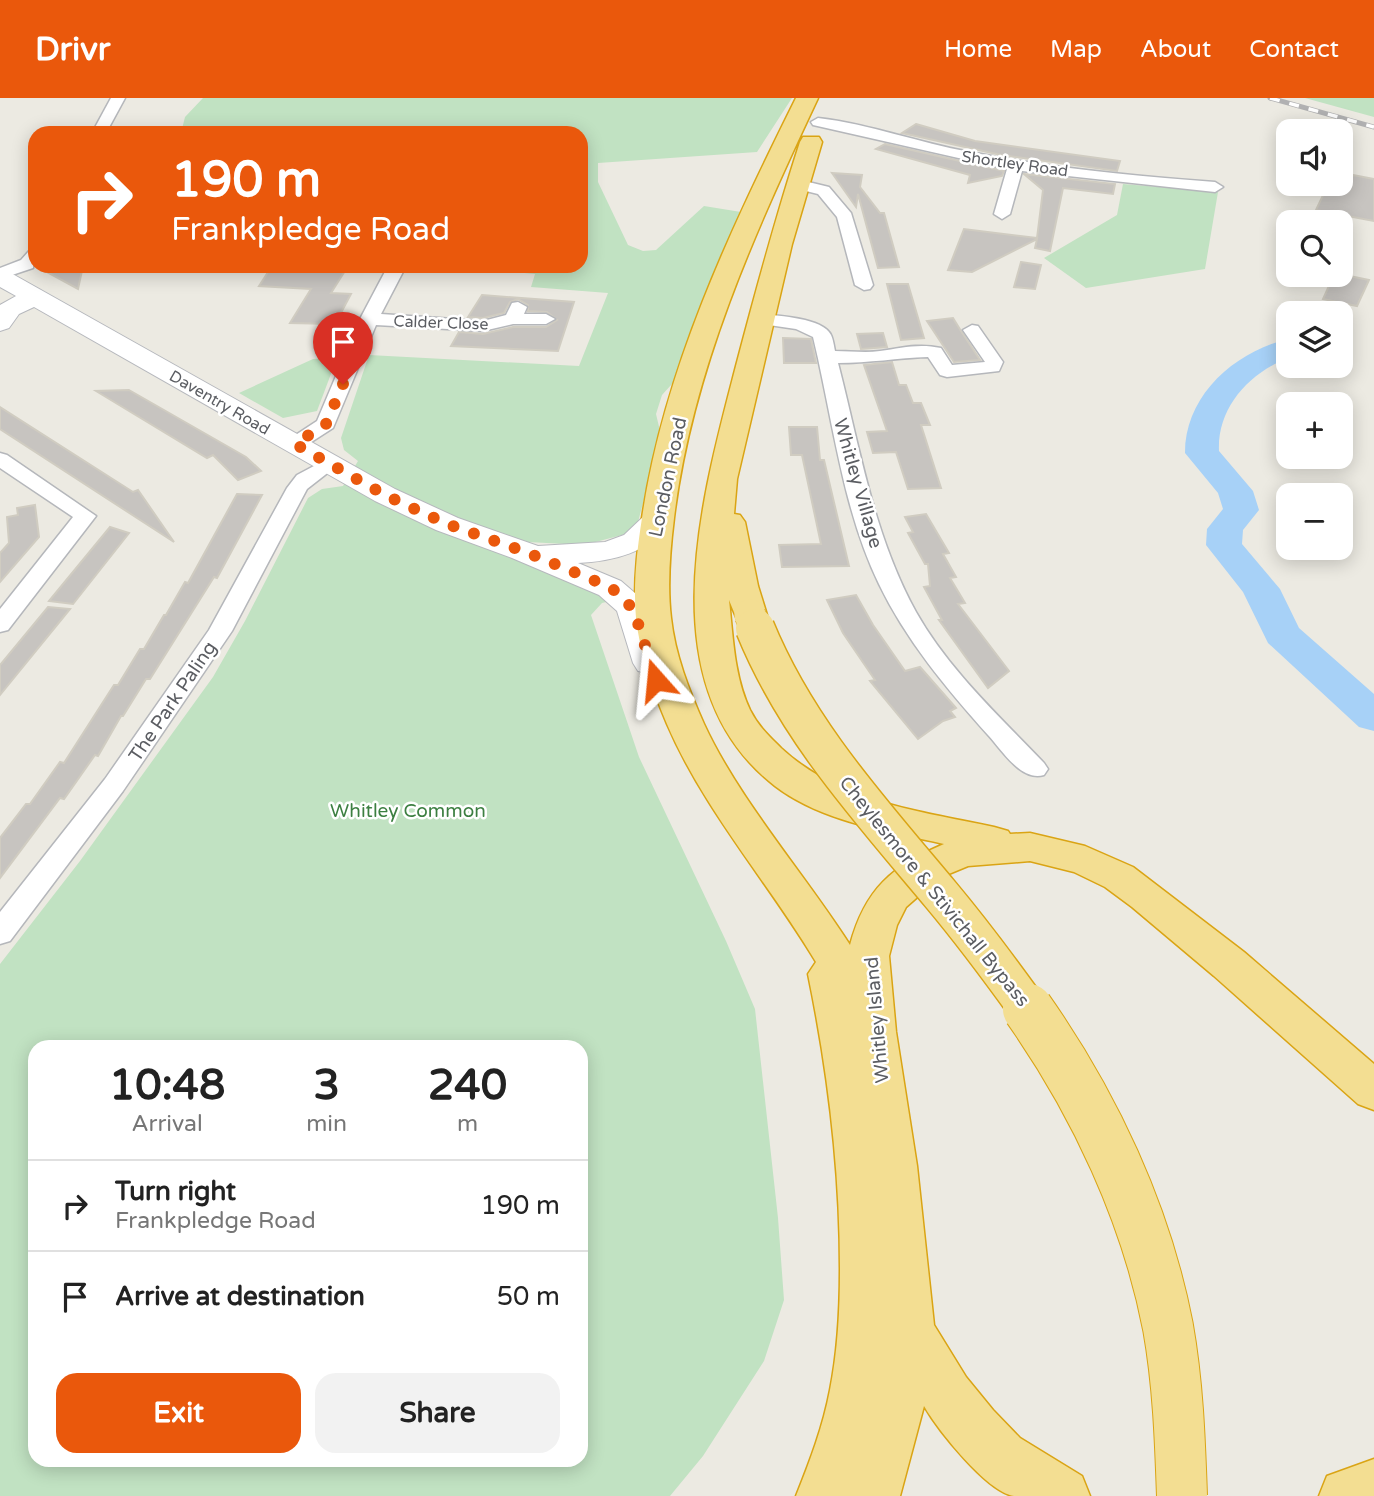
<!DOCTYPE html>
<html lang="en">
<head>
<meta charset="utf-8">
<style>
	body { margin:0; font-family:"Varela Round",sans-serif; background:#f2f2f2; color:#222; height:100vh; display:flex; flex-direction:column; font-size:26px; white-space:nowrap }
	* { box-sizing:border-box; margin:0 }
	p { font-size:23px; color:#767676 }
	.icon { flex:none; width:38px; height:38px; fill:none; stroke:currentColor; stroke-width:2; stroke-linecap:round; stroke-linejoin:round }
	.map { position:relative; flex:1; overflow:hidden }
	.panel { position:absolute; left:28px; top:942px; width:560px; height:427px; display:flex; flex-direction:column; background:#fff; border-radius:21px; box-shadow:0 4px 18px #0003 }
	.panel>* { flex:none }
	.top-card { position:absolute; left:28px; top:28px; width:560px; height:147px; border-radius:21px; box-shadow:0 4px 18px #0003; background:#ea580c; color:#fff; overflow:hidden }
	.fabs { position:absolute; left:1276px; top:21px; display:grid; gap:14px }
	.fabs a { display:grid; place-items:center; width:77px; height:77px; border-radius:14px; background:#fff; box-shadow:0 4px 18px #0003; font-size:35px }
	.pin { position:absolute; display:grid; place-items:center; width:60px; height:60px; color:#fff; margin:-72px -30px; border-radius:50% 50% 50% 0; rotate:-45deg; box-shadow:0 0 7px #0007 }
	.pin .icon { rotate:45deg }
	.me { position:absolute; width:77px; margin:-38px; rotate:342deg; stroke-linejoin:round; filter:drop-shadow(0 0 5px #0008) }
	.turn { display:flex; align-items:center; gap:24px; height:147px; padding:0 28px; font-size:32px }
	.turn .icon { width:91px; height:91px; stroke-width:2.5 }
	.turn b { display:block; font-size:49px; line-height:60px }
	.eta { display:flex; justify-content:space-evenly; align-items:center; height:119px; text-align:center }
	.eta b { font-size:42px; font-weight:800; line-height:49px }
	.cta { display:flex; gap:14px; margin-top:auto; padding:14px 28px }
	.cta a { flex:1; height:80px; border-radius:21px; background:#ea580c; color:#fff; font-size:28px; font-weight:800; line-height:80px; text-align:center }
	.cta a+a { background:#f2f2f2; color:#222 }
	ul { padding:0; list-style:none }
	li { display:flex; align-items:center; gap:21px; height:91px; padding:0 28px; border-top:2px solid #e0e0e0 }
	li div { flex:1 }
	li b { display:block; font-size:26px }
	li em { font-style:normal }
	header { display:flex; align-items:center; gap:42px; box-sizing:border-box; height:98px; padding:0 35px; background:#ea580c; color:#fff }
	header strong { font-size:33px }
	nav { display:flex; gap:38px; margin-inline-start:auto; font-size:24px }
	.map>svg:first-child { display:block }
	.green { fill:#c1e2c2; fill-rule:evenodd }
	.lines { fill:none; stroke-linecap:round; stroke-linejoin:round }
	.river { fill:#a7d1f7; fill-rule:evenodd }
	.building { fill:#c7c4c0; stroke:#d0ccc1; stroke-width:2 }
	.street-casing { stroke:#b5b7bb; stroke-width:3 }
	.secondary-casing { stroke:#b6b8bd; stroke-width:2 }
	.highway-casing { stroke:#daa414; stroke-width:3 }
	.street { fill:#fff; fill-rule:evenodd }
	.secondary { fill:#fff; fill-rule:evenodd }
	.highway { fill:#f3de92; fill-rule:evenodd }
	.rail-casing { stroke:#b1b1b2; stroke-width:5 }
	.rail { stroke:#fff; stroke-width:3.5; stroke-dasharray:10; stroke-linecap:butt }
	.highway-bridge-far2-casing { stroke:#daa414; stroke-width:32; stroke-linecap:butt }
	.highway-bridge-far1-casing { stroke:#daa414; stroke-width:41; stroke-linecap:butt }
	.highway-bridge-casing { stroke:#daa414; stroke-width:52; stroke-linecap:butt }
	.highway-bridge-far2 { stroke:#f3de92; stroke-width:31 }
	.highway-bridge-far1 { stroke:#f3de92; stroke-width:38 }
	.highway-bridge { stroke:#f3de92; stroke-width:50 }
	.route { stroke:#ea580c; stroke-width:12; stroke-dasharray:0 21.6 }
	.labels { text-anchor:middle; stroke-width:5; stroke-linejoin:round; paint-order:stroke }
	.far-street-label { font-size:16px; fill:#5b5d62; stroke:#fff }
	.street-label { font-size:19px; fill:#5b5d62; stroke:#fff }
	.park-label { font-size:19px; fill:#3c7f41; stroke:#fff }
</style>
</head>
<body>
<header>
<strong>Drivr</strong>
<nav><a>Home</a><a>Map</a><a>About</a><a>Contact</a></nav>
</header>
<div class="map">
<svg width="1374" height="1398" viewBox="0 0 1374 1398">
	<rect width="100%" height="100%" fill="#eceae2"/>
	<g class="green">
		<path d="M203,0H792L757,54L598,65V84L628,147L643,153L656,152L704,108L741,114L697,223L681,276L662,297L656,316L661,337L638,424L626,436L584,447L528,444L519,460L615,502L602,505L591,517L639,659L726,843L755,911L778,1120L784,1202L764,1263L703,1358L670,1398H0V866L80,763L213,579L245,523L308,400L322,391L343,388L358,363L344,352L341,340L369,257L579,268L608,195L531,189L535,176L446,168H581V35H181L185,19ZM35,948H581V1362H35Z"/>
		<path d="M1305,0H1374V19Z"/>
		<path d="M1123,86L1218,94L1205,171L1086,190L1044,160L1117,117Z"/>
		<path d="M337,260L317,313L283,320L239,295L313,261Z"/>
	</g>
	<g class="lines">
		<path class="river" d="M1288,241V260C1249,275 1217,310 1219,353L1253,393L1259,412L1243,432L1242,446L1280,491L1299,530L1374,596V633L1359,629L1268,545L1243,494L1206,447L1207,431L1223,411L1218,395L1185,355C1185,297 1235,254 1288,241Z"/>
	</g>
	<g class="building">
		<path d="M916,26L975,43L1120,63L1117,73L1001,57L902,35Z"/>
		<path d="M885,46L1004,73L1002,78L968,85L970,77L876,51Z"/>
		<path d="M832,75L862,77L860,89L880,115H884L899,169L878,170L858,96L856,109Z"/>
		<path d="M1024,76L1115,86L1113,96L1063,90L1050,153L1035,150L1037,141L972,174L948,172L964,131L1037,140L1043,92Z"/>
		<path d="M1353,77L1374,81V123L1316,112L1326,91L1345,95Z"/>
		<path d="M1021,164L1041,167L1035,191L1014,189Z"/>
		<path d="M36,168H83L78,191Z"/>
		<path d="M272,168H348L331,195L351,196L335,226L290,225L311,191L259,188Z"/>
		<path d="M1340,176L1369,182L1357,208L1323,201L1334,177Z"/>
		<path d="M887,186H908L924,240L901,242Z"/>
		<path d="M482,197L574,204L558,253L451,248L459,234L483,236L513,229H546L557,222L547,214L528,213V207L518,201L510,204L504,215L483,220L468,219Z"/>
		<path d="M953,220L961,233L980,262L954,264L927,223Z"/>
		<path d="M883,235L887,249L861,251L857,236Z"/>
		<path d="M783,240L811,241L816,265H784Z"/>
		<path d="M892,264L899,287H906L913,305H921L930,327H921L941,390L908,391L896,354L873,355L867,334L887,333L864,267Z"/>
		<path d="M129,292L246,359L261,373L238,382L213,357L207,360L96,293Z"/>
		<path d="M0,309L133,394L138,392L174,444L0,331Z"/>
		<path d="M789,329H817L820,362H824L849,468L782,469L779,447L821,446L802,357H791Z"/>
		<path d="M237,396L262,397L217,480L214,479L150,581H146L123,618H121L98,658L95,657L64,701L60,700L0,780V740L26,706H30L60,664L64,665L114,587H118L140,551H144L164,517H166L185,484L188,485Z"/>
		<path d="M35,407L39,439L0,484V455L9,445L7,419L18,417L17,410Z"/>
		<path d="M926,416L949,455L943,456L956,479L950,480L965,505L958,506L1009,573L988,590L939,522H942L924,489L930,488L928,466H925L908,435L913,434L905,419Z"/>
		<path d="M110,429L129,435L73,506L49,503Z"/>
		<path d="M856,497L873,527L905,573L920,569L956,610L950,613L955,619L943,623L918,641L870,583L875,582L843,535L827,502Z"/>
		<path d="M48,509L70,511L0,597V567Z"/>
	</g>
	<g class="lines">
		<g class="street-casing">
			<g id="street">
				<path d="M111,0H125L106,35H92Z"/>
				<path d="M818,20C870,26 919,45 970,54C1051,70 1133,78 1215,84L1223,89L1215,94L1022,73L1010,116L1002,121L994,116L1007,71L813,27L811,24Z"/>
				<path d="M796,81L829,89L851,115L873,187L870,191L864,192L855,187L837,119L818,96L790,89L788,86Z"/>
				<path d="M35,152L33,170L0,181V170L21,162L29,153Z"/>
				<path d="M388,168H406L381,216L483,223L506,217L512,205L518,204L527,209L524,216H546L555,221L546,226H513L483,233L376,227L333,330L302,350H288L285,346L288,342L317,323L360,221Z"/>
				<path d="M762,216C779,218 823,220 831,237C833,241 834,248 835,253C850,253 866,255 880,253C901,250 919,245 941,250L952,267L985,264L963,232L972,227L978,228L1003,264L999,273L947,279L940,277L928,259C898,260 869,265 838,265C860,350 873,436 916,514C948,571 999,618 1044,665L1048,671L1044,677C1021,684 1002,652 988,637C946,590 906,542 879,486C842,410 833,321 813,239L796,231L756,225L753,221Z"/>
				<path d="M0,355L7,357L96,418L8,532L0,534V511L73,419L0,370Z"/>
				<path d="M329,360L336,362L339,366L307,391L232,533L123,693L10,843L0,846V814L105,681L209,532L287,390L297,377Z"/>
			</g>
		</g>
		<g class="secondary-casing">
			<path id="secondary" d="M0,172L9,174L395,391L458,420L538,448L605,444L624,437L644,418L655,415L666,418L670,424C648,455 615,463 578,465L621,483L643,502L667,565L662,573L650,576L638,573L633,565L617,513L599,497L512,460L436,432L375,403L34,209L19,216L9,230L0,233V207L16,198L0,189Z"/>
		</g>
		<g class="highway-casing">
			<g id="highway">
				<path d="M796,0H818C755,134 692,272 674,420C670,452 667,487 671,520C675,557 689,592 704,626C739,702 804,775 850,847C865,791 892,768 944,746C888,733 822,724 775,688C647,589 702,399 736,268C756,192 776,118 800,44L803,39H819L822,44L792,146L737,381L734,416L740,417L745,424L758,488L767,517L762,524L750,527L738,524L729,502C733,539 734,578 750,612C758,628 769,638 781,650C839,704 919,713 994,729L1008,733L1010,736L1030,735L1085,748L1133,769L1244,854L1374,966V1012L1358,1006L1214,878L1132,809L1105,789L1074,774L1030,763L968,768L939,780L906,809L897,827L889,858L896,934L917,1068L934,1227L966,1279L993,1312L1020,1340L1082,1378L1090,1398C1066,1398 1038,1398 1014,1398C987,1394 938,1332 924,1308L900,1398H796C810,1363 823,1329 830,1292C838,1252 840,1211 840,1171C840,1071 828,973 808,876L816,864C768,784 704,712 667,626C653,593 640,557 636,520C633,487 637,452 642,420C664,271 730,133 796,0Z"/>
				<path d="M1374,1361V1398H1319L1327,1378Z"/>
			</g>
		</g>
		<use href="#street" class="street"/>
		<use href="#secondary" class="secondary"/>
		<use href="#highway" class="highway"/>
		<g class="rail-casing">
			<path id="rail" d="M1270,0L1374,29"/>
		</g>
		<use href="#rail" class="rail"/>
		<g class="highway-bridge-far2-casing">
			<path id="highway-bridge-far2" d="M750,517L756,532"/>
		</g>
		<g class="highway-bridge-far1-casing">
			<path id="highway-bridge-far1" d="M755,530C797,633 871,713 941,797C972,834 1001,873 1029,912"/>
		</g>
		<g class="highway-bridge-casing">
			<path id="highway-bridge" d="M1028,911C1094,1005 1146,1115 1168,1229C1178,1285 1180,1341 1182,1398"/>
		</g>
		<use href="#highway-bridge-far2" class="highway-bridge-far2"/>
		<use href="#highway-bridge-far1" class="highway-bridge-far1"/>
		<use href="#highway-bridge" class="highway-bridge"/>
	</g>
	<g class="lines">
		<path class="route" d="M343,286L326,326L295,346L385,397L447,426L523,453L610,489L626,502L635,516L656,582"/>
	</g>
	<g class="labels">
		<g class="far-street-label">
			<text transform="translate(1015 65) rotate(8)" y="6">Shortley Road</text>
			<text transform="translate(441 224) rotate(2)" y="6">Calder Close</text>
			<text transform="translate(220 304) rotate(30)" y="6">Daventry Road</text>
		</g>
		<g class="street-label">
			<text transform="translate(667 379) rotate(-78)" y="7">London Road</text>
			<text transform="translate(859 385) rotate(74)" y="7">Whitley Village</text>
			<text transform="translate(172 603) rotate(-56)" y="7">The Park Paling</text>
			<text transform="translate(935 793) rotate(51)" y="7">Cheylesmore &amp; Stivichall Bypass</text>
			<text transform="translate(876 922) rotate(-95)" y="7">Whitley Island</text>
		</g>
		<g class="park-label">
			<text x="408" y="719">Whitley Common</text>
		</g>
	</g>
</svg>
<div class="fabs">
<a><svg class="icon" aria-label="sound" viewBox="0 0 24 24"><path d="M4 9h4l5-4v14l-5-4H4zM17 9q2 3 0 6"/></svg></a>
<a><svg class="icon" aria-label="search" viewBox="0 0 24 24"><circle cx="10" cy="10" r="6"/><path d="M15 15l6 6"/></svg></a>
<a><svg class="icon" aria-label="layers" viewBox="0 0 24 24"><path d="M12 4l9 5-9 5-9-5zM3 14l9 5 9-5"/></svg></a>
<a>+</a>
<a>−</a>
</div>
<div class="pin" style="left:343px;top:286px;background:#d93025"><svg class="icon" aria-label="arrive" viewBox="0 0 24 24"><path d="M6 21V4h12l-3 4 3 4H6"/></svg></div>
<svg class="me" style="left:656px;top:582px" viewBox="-20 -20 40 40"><path d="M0-17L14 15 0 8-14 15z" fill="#ea580c" stroke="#fff" stroke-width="4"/></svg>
<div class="top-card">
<div class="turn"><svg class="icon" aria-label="right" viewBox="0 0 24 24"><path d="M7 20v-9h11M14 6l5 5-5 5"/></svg><div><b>190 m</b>Frankpledge Road</div></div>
</div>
<section class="panel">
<div class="eta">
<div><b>10:48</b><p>Arrival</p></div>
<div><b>3</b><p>min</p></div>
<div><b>240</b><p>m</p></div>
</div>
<ul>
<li><svg class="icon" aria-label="right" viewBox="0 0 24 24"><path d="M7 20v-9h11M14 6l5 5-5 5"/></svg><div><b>Turn right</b><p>Frankpledge Road</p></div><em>190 m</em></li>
<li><svg class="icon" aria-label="arrive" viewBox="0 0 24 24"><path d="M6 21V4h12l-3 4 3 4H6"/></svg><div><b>Arrive at destination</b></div><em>50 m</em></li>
</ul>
<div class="cta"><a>Exit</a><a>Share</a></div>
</section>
</div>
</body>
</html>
